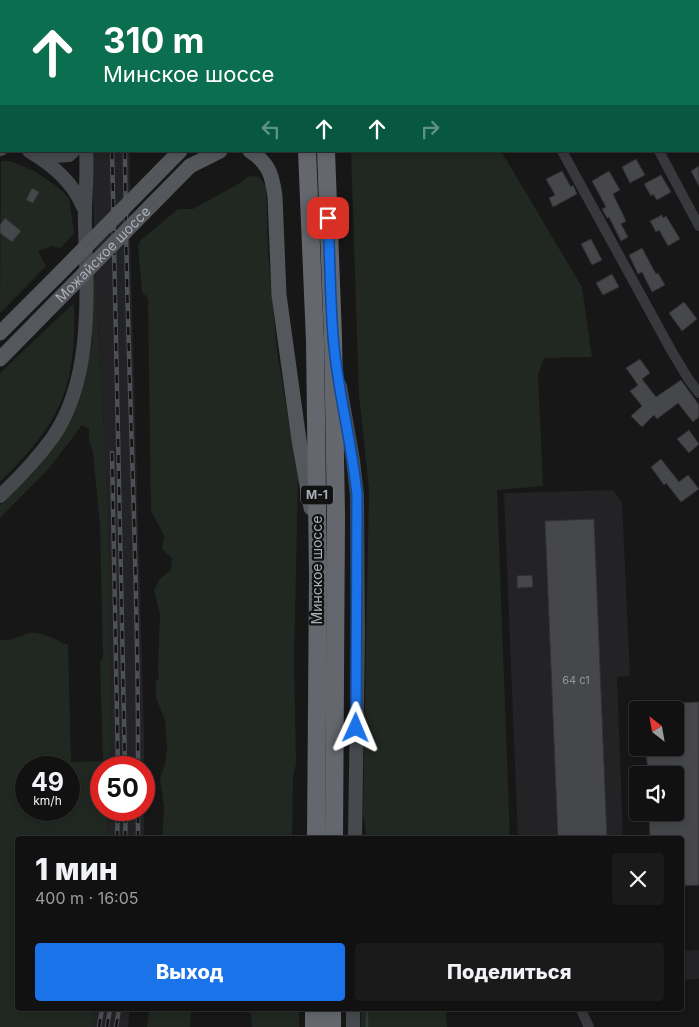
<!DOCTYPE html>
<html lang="ru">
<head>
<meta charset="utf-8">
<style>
	body { margin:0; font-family:Inter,sans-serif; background:#1a1a1b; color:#f1f3f6; height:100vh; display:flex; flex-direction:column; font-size:19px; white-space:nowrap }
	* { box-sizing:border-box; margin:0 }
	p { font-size:16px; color:#9c9d9f }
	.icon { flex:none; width:28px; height:28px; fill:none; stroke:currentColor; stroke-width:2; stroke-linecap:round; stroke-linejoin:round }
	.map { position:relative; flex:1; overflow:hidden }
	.drawer { position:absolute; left:15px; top:836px; width:669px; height:175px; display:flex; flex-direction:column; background:#111112; border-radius:5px; box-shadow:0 2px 8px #0003,0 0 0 1px #303132 }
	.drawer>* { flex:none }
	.hud { position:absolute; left:0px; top:0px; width:700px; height:152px; box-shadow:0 2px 8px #0003,0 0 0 1px #303132; background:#0b6e4f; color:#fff; overflow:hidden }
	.needle { width:32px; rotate:329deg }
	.tools { position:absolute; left:629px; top:701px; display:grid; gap:10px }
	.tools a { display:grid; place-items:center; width:55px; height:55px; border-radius:5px; background:#111112; box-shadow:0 2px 8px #0003,0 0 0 1px #303132; font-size:25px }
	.speed { position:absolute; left:15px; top:756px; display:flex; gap:10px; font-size:25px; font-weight:700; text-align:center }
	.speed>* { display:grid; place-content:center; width:65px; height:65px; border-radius:50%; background:#111112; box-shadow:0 2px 8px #0003,0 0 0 1px #303132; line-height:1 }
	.speed small { font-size:12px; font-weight:400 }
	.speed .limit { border:8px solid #d22; background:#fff; color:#111 }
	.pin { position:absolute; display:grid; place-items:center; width:42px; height:42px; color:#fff; margin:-21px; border-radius:10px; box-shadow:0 2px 8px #0006 }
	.me { position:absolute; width:55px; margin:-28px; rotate:1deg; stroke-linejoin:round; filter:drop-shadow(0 0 4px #0008) }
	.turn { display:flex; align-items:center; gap:18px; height:105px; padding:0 20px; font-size:22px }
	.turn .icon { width:65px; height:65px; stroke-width:2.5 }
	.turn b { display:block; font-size:35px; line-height:42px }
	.lanes { display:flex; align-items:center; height:48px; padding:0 20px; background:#0003; justify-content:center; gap:25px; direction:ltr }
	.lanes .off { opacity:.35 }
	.round { display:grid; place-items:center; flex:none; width:52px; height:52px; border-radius:5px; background:#1a1a1b }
	.head { display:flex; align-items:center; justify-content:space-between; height:85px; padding:0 20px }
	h1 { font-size:30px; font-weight:800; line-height:38px }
	.button { display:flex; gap:10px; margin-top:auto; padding:10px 20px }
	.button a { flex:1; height:58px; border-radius:5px; background:#1a73e8; color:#fff; font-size:20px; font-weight:800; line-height:58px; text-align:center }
	.button a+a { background:#1a1a1b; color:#f1f3f6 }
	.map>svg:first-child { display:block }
	.built { fill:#232325 }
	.green { fill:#212821; fill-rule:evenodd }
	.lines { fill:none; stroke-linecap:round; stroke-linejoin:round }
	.stream { stroke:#30393d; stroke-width:2.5 }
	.building { fill:#46474b; stroke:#313134 }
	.street { stroke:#38393d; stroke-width:10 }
	.secondary { stroke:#46494d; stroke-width:14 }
	.primary { stroke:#54575c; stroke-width:15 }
	.highway { stroke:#64686e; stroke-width:18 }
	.rail-casing { stroke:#4d5054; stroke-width:4.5 }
	.rail { stroke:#121213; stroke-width:2.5; stroke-dasharray:8; stroke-linecap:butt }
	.primary-bridge { stroke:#54575c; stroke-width:15 }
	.route-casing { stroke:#114b97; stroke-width:12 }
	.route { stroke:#1a73e8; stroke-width:9 }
	.labels { text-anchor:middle; stroke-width:4.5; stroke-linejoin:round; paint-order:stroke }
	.number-label { font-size:11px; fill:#91969c }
	.shield { fill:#121213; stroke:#7c8186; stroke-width:1 }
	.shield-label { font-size:12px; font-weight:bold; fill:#aab0b7 }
	.street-label { font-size:14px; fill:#aab0b7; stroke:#121213 }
</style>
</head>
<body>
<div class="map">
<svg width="699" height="1027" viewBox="0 0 699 1027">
	<rect width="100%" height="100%" fill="#171718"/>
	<g class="built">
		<path d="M92,151H130V235L144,734V833L143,839H107L108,810H144V768L110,767L111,735L108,504L95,268Z"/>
		<path d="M613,490L622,502L630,676L617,677L623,839H518L504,493Z"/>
		<path d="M699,950V979L681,980V951Z"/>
		<path d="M94,1009H130L128,1027H92Z"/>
	</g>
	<g class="green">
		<path d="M400,0H595L597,1H398Z"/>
		<path d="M351,151H501L582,287L592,357L544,358L538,375L543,486L497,490L510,839H367L363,814L369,489L359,395Z"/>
		<path d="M1,161H10L34,171L55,185L69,198L74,233L61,248L52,246L38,251L46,266L0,313Z"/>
		<path d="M249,176L259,177L266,186L268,254L277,350L298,479L294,659L296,764L293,777L292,839H162L164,809L160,778L165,765L167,749L165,720L156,698V680H159L158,669L160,615L154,590L160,579L171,570L172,558L162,549L164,535L151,511L148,298L142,292L138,246L141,240L178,209H193L240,183Z"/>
		<path d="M95,268L108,504L111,735L110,767L101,768V810H108L107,839H18V1009H94L92,1027H0V640C14,641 18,636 30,633C42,631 57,641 68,645L71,762L103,761L100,661L103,660L100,525L93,452L89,441V429L82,425L50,467L0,518V505L33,473L55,443L85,376L92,340L91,276ZM26,768H69V810H26Z"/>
		<path d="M74,303C75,365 71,402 30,450C20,461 11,472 0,481V373Z"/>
		<path d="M149,1009H208L191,1013L190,1027H147Z"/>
		<path d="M224,1009H299V1027H252L251,1013Z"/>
		<path d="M361,1009H446L447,1027H361Z"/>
	</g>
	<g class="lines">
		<path class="stream" d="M367,1027V1009"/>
	</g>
	<g class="building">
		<path d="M636,159L645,175L630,183L622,167Z"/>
		<path d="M699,166V186L691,171Z"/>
		<path d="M562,171L571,187L573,185L577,194L553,207L549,198L555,195L546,179Z"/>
		<path d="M609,171L620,190L613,194L626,221L621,224L628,237L621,241L609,217L607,218L602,209L606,207L592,181Z"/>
		<path d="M661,175L671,192L657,200L653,194L651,196L644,184Z"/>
		<path d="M32,188L39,192L33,203L26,200Z"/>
		<path d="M662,215L663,218L666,216L680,239L668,246L659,230L656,232L650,221Z"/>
		<path d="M5,218L21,231L12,242L0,233V225Z"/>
		<path d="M591,239L602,260L592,265L581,244Z"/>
		<path d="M642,248L656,274L658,273L665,285L652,292L642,272L638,274L629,255Z"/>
		<path d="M612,274L619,287L603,295L596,283Z"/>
		<path d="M684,302L697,319L682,331L669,313Z"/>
		<path d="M640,359L650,373L642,379L656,397L681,380L699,405V417L693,422L678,403L657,419L654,415L642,427L631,416L642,406L630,391L638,385L626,368Z"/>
		<path d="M689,430L699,444L689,453L677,439Z"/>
		<path d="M661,459L679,482L688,475L699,489L681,502L666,483L664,485L651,467Z"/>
		<path d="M594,519L607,839H558L545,521Z"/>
		<path d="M532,575L533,587L517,588V576Z"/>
		<path d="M699,702V885L681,886V839H650L649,812H675V775H648L646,748H675V710H646V704Z"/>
	</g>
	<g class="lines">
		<g class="street">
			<path d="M562,151L671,350L689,380L699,393"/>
			<path d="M659,151L699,226"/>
			<path d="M582,1012L589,1027"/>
		</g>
		<g class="secondary">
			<path d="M56,0L57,1"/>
			<path d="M17,1V0"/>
			<path d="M0,115L1,110"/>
			<path d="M0,149H1"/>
			<path d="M29,151C53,165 73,182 83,207"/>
			<path d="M39,157L69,155L73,151"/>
			<path d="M340,386L353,460L357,495L358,635L355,839"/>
			<path d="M0,496C19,478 37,459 53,437C93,379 87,294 85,227C84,202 88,177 86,151"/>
			<path d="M353,1027V1009"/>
		</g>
		<g class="primary">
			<path d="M257,1V0"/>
			<path d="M335,1L336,0"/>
			<path d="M353,1L355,0"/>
			<path d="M250,151C269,163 272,175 275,196L279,295L299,440L311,508"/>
			<path d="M190,166L220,151"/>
			<path d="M0,333L57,276"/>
			<path d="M0,359L58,300"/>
		</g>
		<g class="highway">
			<path d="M326,0V1"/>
			<path d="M307,1V0"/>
			<path d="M307,151L315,341L318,576L316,839"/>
			<path d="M326,151L333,337L336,516L334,839"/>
			<path d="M314,1027V1009"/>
			<path d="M332,1027V1009"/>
		</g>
		<g class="rail-casing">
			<g id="rail">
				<path d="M107,1V0"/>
				<path d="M121,1V0"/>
				<path d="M112,151L125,768"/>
				<path d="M125,151C126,357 139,562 138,768"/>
				<path d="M112,453L118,768"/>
				<path d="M117,839L118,810"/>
				<path d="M125,839L126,810"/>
				<path d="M138,839V810"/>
				<path d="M99,1027L102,1009"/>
				<path d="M107,1027L110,1009"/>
				<path d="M116,1027L119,1009"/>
			</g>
		</g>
		<use href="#rail" class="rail"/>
		<g class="primary-bridge">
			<path d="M57,276L180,151"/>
			<path id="s1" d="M58,300L190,166"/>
		</g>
	</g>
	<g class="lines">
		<g class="route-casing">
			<path id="route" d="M328,218C330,257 330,297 333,336C337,390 352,442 357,495L356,728"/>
		</g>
		<use href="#route" class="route"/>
	</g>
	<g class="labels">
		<g class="number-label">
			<text x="576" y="684">64 с1</text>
		</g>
		<rect class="shield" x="301" y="485.5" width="32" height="19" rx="4"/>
		<g class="shield-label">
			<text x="317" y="499">М-1</text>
		</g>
		<g class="street-label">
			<text dy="5" stroke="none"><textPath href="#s1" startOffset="64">Можайское шоссе</textPath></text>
			<text transform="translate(317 570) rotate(-90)" y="5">Минское шоссе</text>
		</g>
	</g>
</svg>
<div class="tools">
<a><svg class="needle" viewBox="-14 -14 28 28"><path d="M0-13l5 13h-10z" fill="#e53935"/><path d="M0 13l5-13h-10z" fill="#9c9d9f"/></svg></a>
<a><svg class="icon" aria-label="sound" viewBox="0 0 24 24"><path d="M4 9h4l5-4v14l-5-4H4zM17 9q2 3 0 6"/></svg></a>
</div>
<div class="speed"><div>49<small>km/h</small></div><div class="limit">50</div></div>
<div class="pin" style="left:328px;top:218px;background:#d93025"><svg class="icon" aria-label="arrive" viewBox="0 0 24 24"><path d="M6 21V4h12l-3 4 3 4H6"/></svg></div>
<svg class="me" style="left:356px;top:728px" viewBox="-20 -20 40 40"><path d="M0-17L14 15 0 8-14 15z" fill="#1a73e8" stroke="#fff" stroke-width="4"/></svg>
<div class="hud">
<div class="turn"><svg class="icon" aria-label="ahead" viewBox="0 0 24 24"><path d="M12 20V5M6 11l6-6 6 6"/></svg><div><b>310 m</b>Минское шоссе</div></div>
<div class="lanes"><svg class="icon off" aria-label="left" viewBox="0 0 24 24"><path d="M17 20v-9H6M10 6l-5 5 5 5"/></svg><svg class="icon" aria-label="ahead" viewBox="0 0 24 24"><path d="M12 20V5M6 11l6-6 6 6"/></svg><svg class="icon" aria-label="ahead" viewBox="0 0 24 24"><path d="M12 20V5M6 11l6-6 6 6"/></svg><svg class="icon off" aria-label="right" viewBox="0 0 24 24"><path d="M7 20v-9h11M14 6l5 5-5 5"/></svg></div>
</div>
<section class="drawer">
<div class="head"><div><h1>1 мин</h1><p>400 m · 16:05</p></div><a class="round"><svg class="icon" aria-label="close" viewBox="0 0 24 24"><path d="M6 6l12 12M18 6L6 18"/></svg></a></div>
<div class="button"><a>Выход</a><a>Поделиться</a></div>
</section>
</div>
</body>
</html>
